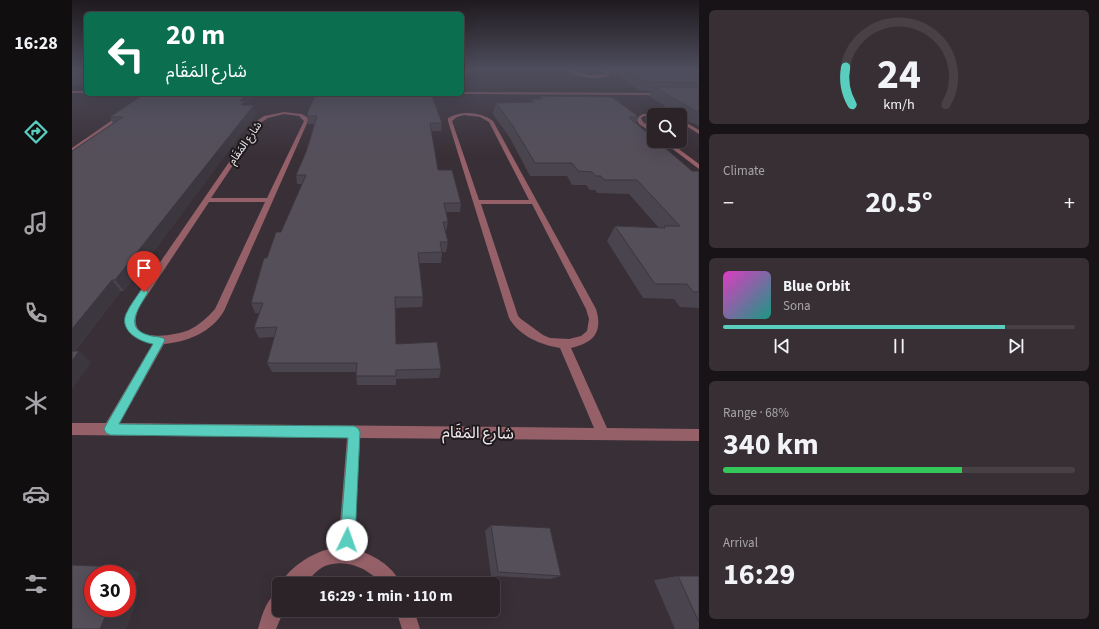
<!DOCTYPE html>
<meta charset="utf-8">
<style>
:root{--surface:#2b2328;--page:#372f34;--text:#f1f3f6;--muted:#a6a4a8;--line:#474045;--accent:#5acebe}
body{margin:0;font-family:"Source Sans 3","Noto Sans Arabic",sans-serif;background:var(--page);color:var(--text);height:100vh;display:flex;flex-direction:column;font-size:15px;white-space:nowrap}
*{box-sizing:border-box;margin:0}
p{font-size:13px;color:var(--muted)}
.icon{flex:none;width:22px;height:22px;fill:none;stroke:currentColor;stroke-width:2;stroke-linecap:round;stroke-linejoin:round}
.map{position:relative;flex:1;overflow:hidden}
.panel{display:flex;flex-direction:column;gap:10px;padding:10px;background:#181316;width:400px}
.panel>*{flex:none}
.hud{position:absolute;left:12px;top:12px;width:380px;height:84px;border-radius:6px;box-shadow:0 4px 16px #0002,0 0 0 1px var(--line);background:#0b6e4f;color:#fff;overflow:hidden}
.buttons{position:absolute;left:575px;top:108px;display:grid;gap:8px}
.buttons a{display:grid;place-items:center;width:40px;height:40px;border-radius:6px;background:var(--surface);box-shadow:0 4px 16px #0002,0 0 0 1px var(--line);font-size:20px}
.speed{position:absolute;left:12px;top:565px;display:flex;gap:8px;font-size:20px;font-weight:700;text-align:center}
.speed>*{display:grid;place-content:center;width:52px;height:52px;border-radius:50%;background:var(--surface);box-shadow:0 4px 16px #0002,0 0 0 1px var(--line);line-height:1}
.speed .limit{border:6px solid #d22;background:#fff;color:#111}
.pin{position:absolute;display:grid;place-items:center;width:34px;height:34px;color:#fff;margin:-41px -17px;border-radius:50% 50% 50% 0;rotate:-45deg;box-shadow:0 0 4px #0007}
.pin .icon{rotate:45deg}
.me{position:absolute;width:44px;margin:-22px;rotate:3deg;stroke-linejoin:round;filter:drop-shadow(0 0 3px #0008)}
.turn{display:flex;align-items:center;gap:14px;height:84px;padding:0 16px;font-size:18px}
.turn .icon{width:52px;height:52px;stroke-width:2.5}
.turn b{display:block;font-size:28px;line-height:34px}
.big{font-size:30px;font-weight:700;line-height:1.1}
.panel .card{flex:1;display:flex;flex-direction:column;justify-content:center;gap:6px;min-width:0;padding:0 14px;border-radius:6px;background:var(--page)}
.panel .dial{align-items:center;gap:0}
.dial svg{height:104px;overflow:visible;fill:none;stroke:var(--line);stroke-width:7;stroke-linecap:round;text-anchor:middle}
.dial text{fill:var(--text);stroke:none}
.song{display:flex;align-items:center;gap:12px}
.cover{width:48px;height:48px;border-radius:6px;background:linear-gradient(135deg,hsl(310 70% 55%),hsl(170 70% 35%))}
.played{height:4px;border-radius:2px;background:linear-gradient(90deg,var(--accent) 80%,var(--line) 80%)}
.keys{display:flex;justify-content:space-around;direction:ltr}
.heat{display:flex;justify-content:space-between;align-items:center;font-size:22px;direction:ltr}
.charge{height:6px;border-radius:3px;background:linear-gradient(90deg,#34c759 68%,var(--line) 0)}
.trip{position:absolute;left:200px;top:577px;width:228px;height:40px;border-radius:6px;background:var(--surface);box-shadow:0 4px 16px #0002,0 0 0 1px var(--line);font-weight:700;line-height:40px;text-align:center}
main{display:flex;flex:1;min-height:0}
.menu{display:flex;flex-direction:column;width:72px;justify-content:space-around;align-items:center;background:#110e10;color:var(--muted)}
.menu .icon{width:28px;height:28px}
.menu .selected{color:var(--accent)}
.menu b{font-size:18px;color:var(--text)}
.map>svg:first-child{display:block}
.lines{fill:none;stroke-linecap:round;stroke-linejoin:round}
.minor{fill:#956068;fill-rule:evenodd}
.wall{fill:#49444d}
.shaded-wall{fill:#3c373f}
.building{fill:#554f5a;stroke:#3c373f}
.route{fill:#5acebe;stroke:#3a867c}
.labels{text-anchor:middle;dominant-baseline:central;stroke-width:4;stroke-linejoin:round;paint-order:stroke}
.far-street-label{font-size:11px;fill:#f2ecf0;stroke:#1d191c}
.near-street-label{font-size:16px;fill:#f2ecf0;stroke:#1d191c}
</style>
<main>
<nav class="menu">
<b>16:28</b>
<svg class="icon selected" aria-label="directions" viewBox="0 0 24 24"><path d="M12 3l9 9-9 9-9-9zM9 14v-3h6M13 9l2 2-2 2"/></svg>
<svg class="icon" aria-label="music" viewBox="0 0 24 24"><path d="M9 18V5l10-2v13"/><circle cx="6" cy="18" r="3"/><circle cx="16" cy="16" r="3"/></svg>
<svg class="icon" aria-label="phone" viewBox="0 0 24 24"><path d="M5 4h4l2 5-3 2q2 4 5 5l2-3 5 2v4C11 20 4 13 5 4z"/></svg>
<svg class="icon" aria-label="climate" viewBox="0 0 24 24"><path d="M12 3v18M4 7l16 10M4 17L20 7"/></svg>
<svg class="icon" aria-label="car" viewBox="0 0 24 24"><path d="M5 17H2v-5l4-1 3-4h7l3 4 3 1v5h-3M9 17h6M6 11h13"/><circle cx="7" cy="17" r="2"/><circle cx="17" cy="17" r="2"/></svg>
<svg class="icon" aria-label="filters" viewBox="0 0 24 24"><path d="M4 7h16M4 17h16"/><circle cx="9" cy="7" r="2"/><circle cx="15" cy="17" r="2"/></svg>
</nav>
<div class="map">
<svg width="627" height="629" viewBox="0 0 627 629">
<rect width="100%" height="100%" fill="#392f36"/>
<g class="lines">
<g class="minor">
<polygon points="392,69 396,69 397,72 390,76 390,73 393,72"/>
<path d="M495,69H500L516,75L534,74L529,69H533L537,72L538,75C525,81 506,78 495,69Z"/>
<rect x="0" y="91" width="14" height="2"/>
<polygon points="390,92 591,93 593,94 591,95 390,94"/>
<path d="M212,112L230,114L236,118V121L152,311C140,332 115,342 92,344L48,423L522,428L488,348C469,345 447,336 437,318L376,121V118C390,110 409,112 421,121L524,309C531,332 522,343 499,348L535,428L627,429V441L288,438L282,549C302,555 320,565 329,584H310C296,568 274,558 253,566C244,570 239,579 231,583C226,586 215,584 209,584C217,566 247,548 266,548L275,438L0,435V423H34L81,343C56,339 47,326 60,303L186,120L192,116ZM212,114L227,116L232,121L195,198H139L190,122L196,118ZM392,115L408,117L417,122L457,200H407L380,121L385,117ZM137,202H193L143,309C135,318 127,325 117,330C105,335 71,341 65,327C62,320 65,312 68,306ZM409,204H460L514,309L517,319L515,331L509,336L497,339L478,338L471,335L449,319L446,316Z"/>
<polygon points="49,114 53,115 0,153 0,148"/>
<polygon points="571,114 587,114 589,115 572,116 569,118 571,122 582,130 582,134 567,124 564,118"/>
<polygon points="608,119 627,130 627,134 608,122"/>
<polygon points="590,141 596,141 627,164 627,169"/>
<path d="M207,592V610H212L204,629H186C190,616 194,598 207,592Z"/>
<polygon points="324,610 342,610 348,629 330,629"/>
</g>
</g>
<g class="wall">
<rect x="0" y="69" width="14" height="16"/>
<polygon points="535,69 627,69 627,126 621,123 619,123 608,116 608,115 607,115 577,96 580,91 569,91"/>
<polygon points="357,96 370,123 369,131 359,131 366,170 389,203 388,212 374,212 376,222 374,232 376,242 374,252 370,252 369,263 347,263 351,297 350,307 323,308 324,344 369,369 367,378 324,379 324,385 285,385 284,372 200,372 195,363 203,337 187,338 182,328 187,313 183,313 179,303 195,258 209,232 230,184 225,184 224,175 234,152 243,124 236,124 235,116"/>
<polygon points="468,96 567,117 564,123 620,171 627,171 627,308 608,307 602,299 571,298 535,241 543,226 587,228 557,194 525,193 523,190 518,190 514,185 500,185 495,176 458,176 438,138 421,114 424,103 459,102 460,99 467,99"/>
<polygon points="175,105 182,105 184,113 158,149 52,291 49,291 3,351 19,362 0,389 0,151 41,123 38,117"/>
<polygon points="419,525 489,576 478,579 419,576 413,531"/>
<polygon points="606,576 627,576 627,629 603,629 582,580"/>
</g>
<g class="shaded-wall">
<polygon points="174,94 184,94 174,105 172,113 168,101"/>
<polygon points="182,105 184,113 158,149 52,291 43,280"/>
<polygon points="40,280 49,291 0,354 0,329"/>
<polygon points="7,351 19,362 0,389 0,361"/>
<polygon points="45,567 68,572 56,603 64,604 54,629 28,629 37,608 55,608 55,574 42,574"/>
</g>
<g class="building">
<rect x="0" y="69" width="14" height="8"/>
<polygon points="552,69 627,69 627,83 574,82"/>
<polygon points="582,87 627,87 627,112 625,112"/>
<polygon points="72,94 174,94 168,101 173,101 169,105 182,105 155,139 43,280 40,280 0,329 0,151 51,117 38,117"/>
<polygon points="244,94 356,94 357,96 360,96 370,123 358,123 366,170 380,170 389,203 372,203 376,222 371,222 376,242 368,242 370,252 346,253 351,297 323,297 324,344 365,342 369,369 324,370 324,376 284,376 285,363 195,363 205,327 182,328 191,303 179,303 192,258 195,258 204,232 209,232 234,175 224,175 234,152 245,116 235,116 236,111"/>
<polygon points="468,96 540,97 567,117 557,117 582,139 582,141 585,141 620,171 627,171 627,292 621,292 615,284 583,284 543,226 593,228 592,226 608,226 565,180 532,180 529,176 524,176 520,172 506,171 500,163 463,163 441,126 424,103 462,102 460,99 471,99"/>
<polygon points="0,351 7,351 0,361"/>
<polygon points="419,525 478,528 489,576 426,572"/>
<polygon points="0,565 45,567 42,574 21,574 21,608 37,608 28,629 0,629"/>
<polygon points="606,576 627,576 627,622"/>
</g>
<linearGradient id="sky" x2="0" y2="1"><stop stop-color="#1f1a1e"/><stop offset="0.44" stop-color="#4e4d5d"/><stop offset="1" stop-color="#4e4d5d" stop-opacity="0"/></linearGradient>
<rect width="627" height="157" fill="url(#sky)"/>
<path class="route" d="M72,289L76,292C69,305 50,328 76,335C81,337 86,336 91,338L93,340L47,424L282,426L286,428L288,432L283,540L281,545L275,547L270,545L268,540L276,438L38,435L34,433L32,429L34,425L81,344C68,342 47,331 54,314C58,305 64,298 69,290Z"/>
<g class="labels">
<g class="far-street-label">
<text transform="translate(173 143) rotate(-55)">شارع المَقَام</text>
</g>
<g class="near-street-label">
<text transform="translate(406 433) rotate(1)">شارع المَقَام</text>
</g>
</g>
</svg>
<div class="buttons">
<a><svg class="icon" aria-label="search" viewBox="0 0 24 24"><circle cx="10" cy="10" r="6"/><path d="M15 15l6 6"/></svg></a>
</div>
<div class="speed"><div class="limit">30</div></div>
<div class="pin" style="left:72px;top:292px;background:#d93025"><svg class="icon" aria-label="arrive" viewBox="0 0 24 24"><path d="M6 21V4h12l-3 4 3 4H6"/></svg></div>
<svg class="me" style="left:275px;top:540px" viewBox="-20 -20 40 40"><circle r="19" fill="#fff"/><path d="M0-13L10 11 0 6-10 11z" fill="#5acebe"/></svg>
<div class="trip">16:29 · 1 min · 110 m</div>
<div class="hud">
<div class="turn"><svg class="icon" aria-label="left" viewBox="0 0 24 24"><path d="M17 20v-9H6M10 6l-5 5 5 5"/></svg><div><b>20 m</b>شارع المَقَام</div></div>
</div>
</div>
<section class="panel">
<div class="card dial"><svg viewBox="0 0 100 80">
<path d="M14 69A42 42 0 1 1 86 69"/>
<path d="M14 69A42 42 0 0 1 9 40" stroke="#5acebe"/>
<text x="50" y="56" font-size="32" font-weight="700">24</text>
<text x="50" y="72" font-size="11">km/h</text>
</svg></div>
<div class="card"><p>Climate</p>
<div class="heat"><a>−</a><b class="big">20.5°</b><a>+</a></div>
</div>
<div class="card">
<div class="song"><i class="cover"></i><div><b>Blue Orbit</b><p>Sona</p></div></div>
<div class="played"></div>
<div class="keys"><svg class="icon" aria-label="previous" viewBox="0 0 24 24"><path d="M18 5L8 12l10 7zM5 5v14"/></svg><svg class="icon" aria-label="pause" viewBox="0 0 24 24"><path d="M8 5v14M16 5v14"/></svg><svg class="icon" aria-label="next" viewBox="0 0 24 24"><path d="M6 5l10 7-10 7zM19 5v14"/></svg></div>
</div>
<div class="card"><p>Range · 68%</p><b class="big">340 km</b><div class="charge"></div></div>
<div class="card"><p>Arrival</p><b class="big">16:29</b></div>
</section>
</main>
